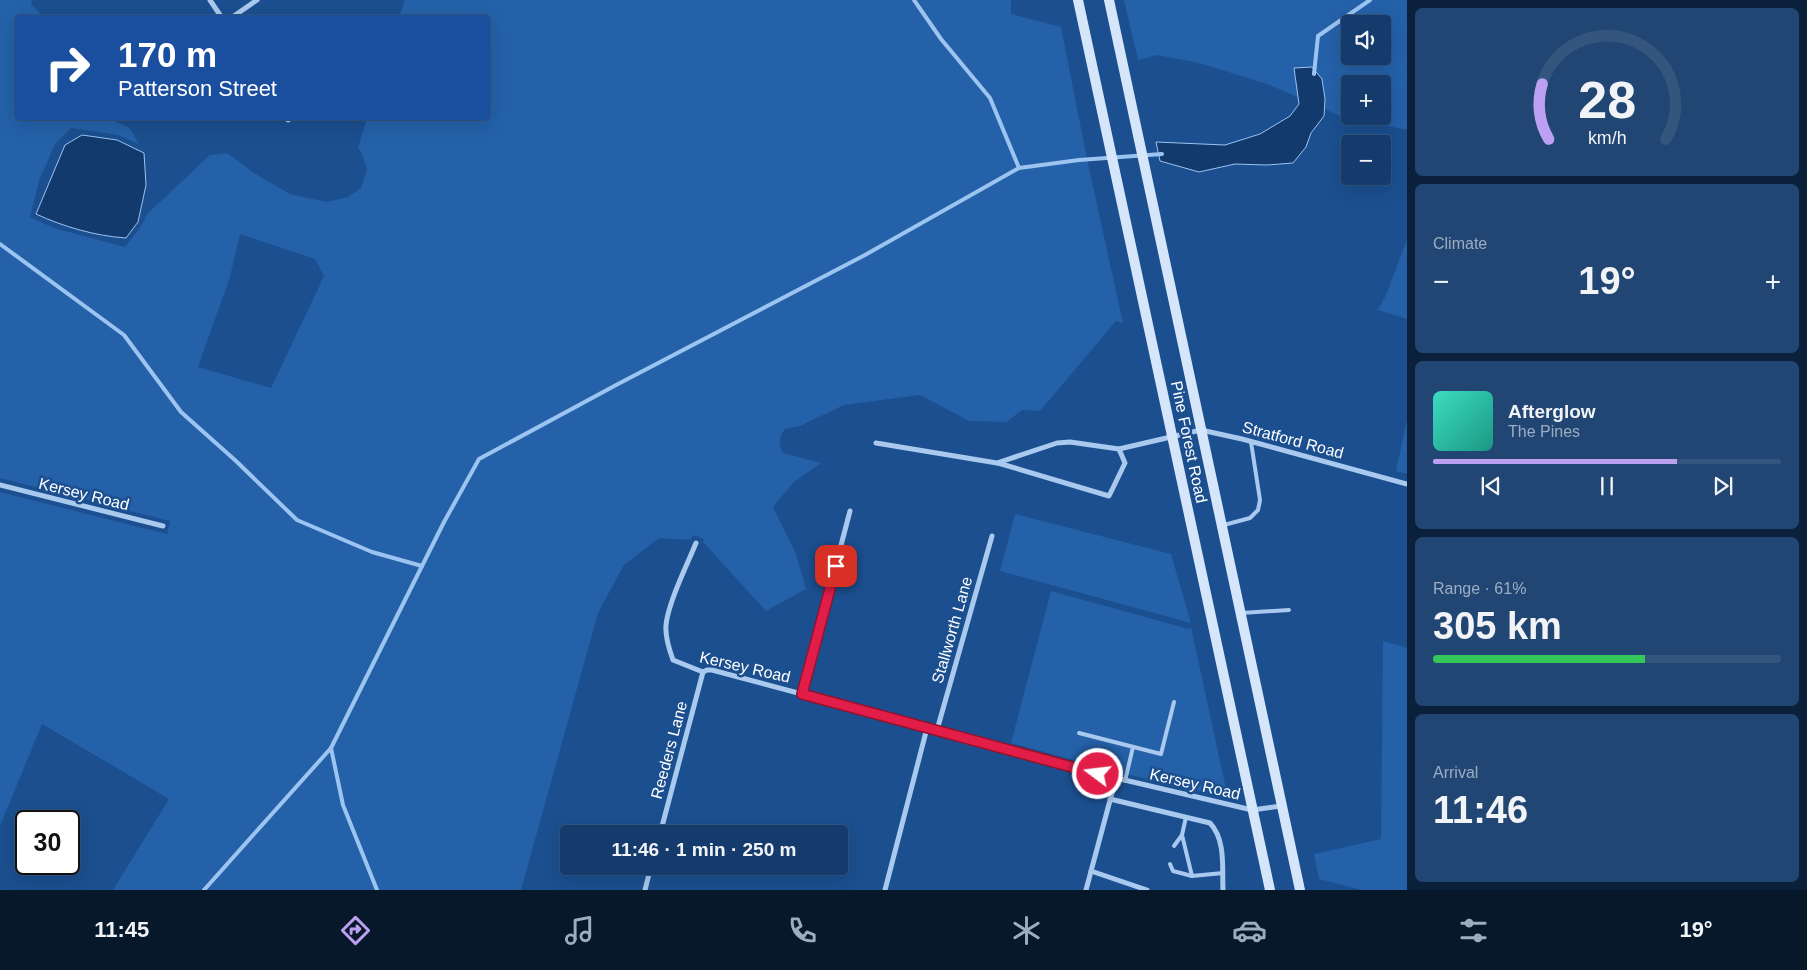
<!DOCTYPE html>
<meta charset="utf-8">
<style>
:root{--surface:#143b6b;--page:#214673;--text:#f1f3f6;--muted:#9dadc1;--line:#33557e;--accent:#bca0f2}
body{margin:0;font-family:Arial,sans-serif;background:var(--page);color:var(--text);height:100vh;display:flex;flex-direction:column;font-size:19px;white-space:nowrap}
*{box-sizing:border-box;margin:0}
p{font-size:16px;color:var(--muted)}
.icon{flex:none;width:28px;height:28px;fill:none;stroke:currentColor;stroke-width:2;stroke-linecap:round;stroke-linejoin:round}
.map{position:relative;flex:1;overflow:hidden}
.sheet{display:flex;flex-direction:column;gap:8px;padding:8px;background:#0b203b;width:400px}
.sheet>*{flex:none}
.hud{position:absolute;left:15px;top:15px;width:475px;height:105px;border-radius:5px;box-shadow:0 5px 20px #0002,0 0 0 1px var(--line);background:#1a4fa0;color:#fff;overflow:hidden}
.controls{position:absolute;left:1341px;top:15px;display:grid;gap:10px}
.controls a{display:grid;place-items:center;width:50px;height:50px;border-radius:5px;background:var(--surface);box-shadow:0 5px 20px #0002,0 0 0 1px var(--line);font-size:25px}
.speed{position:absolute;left:15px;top:810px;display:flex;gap:10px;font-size:25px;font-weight:700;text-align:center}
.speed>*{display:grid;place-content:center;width:65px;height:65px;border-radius:50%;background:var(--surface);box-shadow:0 5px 20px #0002,0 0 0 1px var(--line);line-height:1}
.speed .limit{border:2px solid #111;border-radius:8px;background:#fff;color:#111}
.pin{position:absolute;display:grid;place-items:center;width:42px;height:42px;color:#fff;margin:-21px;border-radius:10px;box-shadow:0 2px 8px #0006}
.me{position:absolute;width:55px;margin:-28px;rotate:285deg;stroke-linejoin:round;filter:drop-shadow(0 0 4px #0008)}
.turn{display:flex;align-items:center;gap:18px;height:105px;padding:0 20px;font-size:22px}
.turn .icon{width:65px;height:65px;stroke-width:2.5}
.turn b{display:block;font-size:35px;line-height:42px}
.big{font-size:38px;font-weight:800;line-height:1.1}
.sheet .card{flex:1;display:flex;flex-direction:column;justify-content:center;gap:8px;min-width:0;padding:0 18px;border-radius:8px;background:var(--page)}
.sheet .dial{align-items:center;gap:0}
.dial svg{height:130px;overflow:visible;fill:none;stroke:var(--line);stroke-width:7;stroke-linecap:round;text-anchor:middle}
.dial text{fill:var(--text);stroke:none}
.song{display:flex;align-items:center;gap:15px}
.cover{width:60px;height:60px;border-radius:8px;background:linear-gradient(135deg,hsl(170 70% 55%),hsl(170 70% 35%))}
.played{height:5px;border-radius:2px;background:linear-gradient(90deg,var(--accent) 70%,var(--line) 70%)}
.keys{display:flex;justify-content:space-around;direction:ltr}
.heat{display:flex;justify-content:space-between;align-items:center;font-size:28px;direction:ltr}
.charge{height:8px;border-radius:4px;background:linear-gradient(90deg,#34c759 61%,var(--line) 0)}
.trip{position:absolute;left:560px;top:825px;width:288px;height:50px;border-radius:5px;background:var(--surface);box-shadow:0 5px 20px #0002,0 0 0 1px var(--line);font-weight:800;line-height:50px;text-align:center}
.dock{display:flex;height:80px;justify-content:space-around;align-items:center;background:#08182b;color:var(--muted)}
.dock .icon{width:35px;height:35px}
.dock .active{color:var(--accent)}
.dock b{font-size:22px;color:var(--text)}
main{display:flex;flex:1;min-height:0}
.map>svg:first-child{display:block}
.green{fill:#2461a8;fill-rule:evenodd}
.water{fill:#123a6d;stroke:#9cc4f0}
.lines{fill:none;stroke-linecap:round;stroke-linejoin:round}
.stream{stroke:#9cc4f0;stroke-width:4}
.service{stroke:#a9c9ee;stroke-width:4}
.minor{stroke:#a9c9ee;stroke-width:5}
.secondary{stroke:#d6e6fa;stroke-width:10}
.route-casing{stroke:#92132f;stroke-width:12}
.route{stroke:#e11d48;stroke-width:9}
.labels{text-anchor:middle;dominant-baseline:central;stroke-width:5;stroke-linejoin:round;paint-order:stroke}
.street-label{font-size:16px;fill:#fff;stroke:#1b4f8f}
</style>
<main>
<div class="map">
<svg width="1407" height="890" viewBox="0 0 1407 890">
<rect width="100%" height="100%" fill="#1b4f8f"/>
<g class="green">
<path d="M0,0H32L31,4L44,17L18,18V118H107L130,128L139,144L118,135L71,128L55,144L39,181L30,217L54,228L125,247L142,225L147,214L210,155L227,153L254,173L290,194L326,202L348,197L361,188L367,170L362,154L358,148L367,118H488V18L399,17L405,0H1011V14L1061,27L1087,159L1123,323L1116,321L1040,411L1022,410L1006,422L969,421L920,395L844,405L800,426L785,429C779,436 778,445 783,453L821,463L794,482L773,507L796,554L806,589L766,611L703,542L704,539L693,535L691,540L659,538L624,565L598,613L521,890H113L169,799L42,724L0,826V492L167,534L170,521L0,478ZM240,234L315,259L324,276L271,388L198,367L230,277Z"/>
<path d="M1124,0H1407V130L1337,115L1325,109V99L1297,88L1298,97L1267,84L1199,63L1157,55L1138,60ZM1350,24H1382V56H1350ZM1350,84H1382V116H1350Z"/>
<polygon points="1407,239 1407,319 1378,310 1387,293"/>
<polygon points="1407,419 1407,474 1396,471"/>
<polygon points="1015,514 1171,554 1191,623 1000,571"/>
<polygon points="1051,591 1189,629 1191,627 1228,798 1118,772 1011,743"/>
<polygon points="1383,641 1407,648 1407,890 1362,890 1319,879 1314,854 1381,839"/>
</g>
<g class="water">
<polygon points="1312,67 1322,79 1325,99 1324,116 1311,133 1306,147 1293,163 1267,165 1235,164 1199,172 1160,161 1156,142 1225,145 1260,134 1290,116 1299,104 1294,68"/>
<path d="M82,135L117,140L144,153L146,185L138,222L126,238C96,236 64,227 36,214L65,145Z"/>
</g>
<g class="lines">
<g class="stream">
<polyline points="914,0 941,39 990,98 1019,168"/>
<polyline points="1314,74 1318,36 1370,0"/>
<polyline points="0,244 124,335 181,412 236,461 297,520 372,552 422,566"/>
<polyline points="331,748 343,805 377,890"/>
<polyline points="204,890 331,748 444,522 479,459 618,384 865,255 1019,168 1079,160 1162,154"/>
</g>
<g class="service">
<polyline points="1224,525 1250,518 1258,510 1260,500 1251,442"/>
<polyline points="1241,613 1289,610"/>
<polyline points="1079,733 1161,754 1174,702"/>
<polyline points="1125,781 1133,747"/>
<polyline points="1186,817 1182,835 1192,876 1223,873"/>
<polyline points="1174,846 1182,835"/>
<polyline points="1170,864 1173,871 1192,876"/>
</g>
<g class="minor">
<polyline points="210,0 222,18"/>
<polyline points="231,18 257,0"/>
<polyline points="287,118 288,120"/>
<polyline points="876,443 997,463 1057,443 1070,442 1119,449 1201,430 1242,439 1407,484"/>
<polyline points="998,463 1109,496 1125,463 1119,449"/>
<polyline points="0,485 163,526"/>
<path d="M696,543C687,565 668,603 666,625C665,636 669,649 673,660L703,672L707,670H712L1116,778L1252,810L1281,806"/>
<polyline points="802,694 850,511"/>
<polyline points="937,730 992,536"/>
<path d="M1110,799L1210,823C1226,840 1222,868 1223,890"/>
<polyline points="660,834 703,672"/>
<polyline points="1091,871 1147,890"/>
<polyline points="645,890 651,866"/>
<polyline points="885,890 927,728"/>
<polyline points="1086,890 1116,778"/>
</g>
<g class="secondary">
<polyline points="1078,0 1270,890"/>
<polyline points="1109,0 1300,890"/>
</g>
</g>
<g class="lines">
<defs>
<polyline id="route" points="836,566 802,694 1098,774"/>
</defs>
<use href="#route" class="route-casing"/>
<use href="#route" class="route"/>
</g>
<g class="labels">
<g class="street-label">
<text transform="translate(1293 440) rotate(15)">Stratford Road</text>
<text transform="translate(1189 442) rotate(78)">Pine Forest Road</text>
<text transform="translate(84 494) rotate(14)">Kersey Road</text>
<text transform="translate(952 630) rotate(-74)">Stallworth Lane</text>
<text transform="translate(745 667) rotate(13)">Kersey Road</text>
<text transform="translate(669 750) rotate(-75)">Reeders Lane</text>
<text transform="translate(1195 784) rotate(13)">Kersey Road</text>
</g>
</g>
</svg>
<div class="controls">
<a><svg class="icon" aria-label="sound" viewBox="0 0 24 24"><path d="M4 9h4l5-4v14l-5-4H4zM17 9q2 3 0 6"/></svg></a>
<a>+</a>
<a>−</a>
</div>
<div class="speed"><div class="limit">30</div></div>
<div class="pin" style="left:836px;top:566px;background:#d93025"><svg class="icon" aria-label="arrive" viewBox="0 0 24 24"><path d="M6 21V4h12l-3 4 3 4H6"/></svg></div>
<svg class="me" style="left:1098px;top:774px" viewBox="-20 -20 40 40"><circle r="17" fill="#e11d48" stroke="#fff" stroke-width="3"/><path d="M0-11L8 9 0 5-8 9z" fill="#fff"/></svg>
<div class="trip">11:46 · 1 min · 250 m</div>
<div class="hud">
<div class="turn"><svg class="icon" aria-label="right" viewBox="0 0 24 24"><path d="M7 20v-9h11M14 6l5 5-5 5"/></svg><div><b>170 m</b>Patterson Street</div></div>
</div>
</div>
<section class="sheet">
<div class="card dial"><svg viewBox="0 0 100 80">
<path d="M14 69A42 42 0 1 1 86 69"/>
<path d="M14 69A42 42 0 0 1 10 35" stroke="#bca0f2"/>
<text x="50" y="56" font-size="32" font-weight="700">28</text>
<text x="50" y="72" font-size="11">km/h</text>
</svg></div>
<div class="card"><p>Climate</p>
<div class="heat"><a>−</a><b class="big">19°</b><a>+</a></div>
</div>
<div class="card">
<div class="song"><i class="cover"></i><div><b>Afterglow</b><p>The Pines</p></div></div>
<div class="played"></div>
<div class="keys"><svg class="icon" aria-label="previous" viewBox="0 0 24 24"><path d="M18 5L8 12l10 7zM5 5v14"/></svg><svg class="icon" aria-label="pause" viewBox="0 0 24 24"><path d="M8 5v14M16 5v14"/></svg><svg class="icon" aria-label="next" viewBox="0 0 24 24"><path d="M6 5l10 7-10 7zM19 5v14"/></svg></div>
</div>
<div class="card"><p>Range · 61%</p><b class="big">305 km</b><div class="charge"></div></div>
<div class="card"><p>Arrival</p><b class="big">11:46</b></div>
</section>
</main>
<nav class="dock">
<b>11:45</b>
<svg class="icon active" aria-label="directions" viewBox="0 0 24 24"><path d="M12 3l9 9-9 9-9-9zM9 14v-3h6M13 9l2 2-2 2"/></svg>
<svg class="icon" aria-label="music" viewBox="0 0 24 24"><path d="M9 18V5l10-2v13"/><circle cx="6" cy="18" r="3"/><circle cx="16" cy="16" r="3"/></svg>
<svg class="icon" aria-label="phone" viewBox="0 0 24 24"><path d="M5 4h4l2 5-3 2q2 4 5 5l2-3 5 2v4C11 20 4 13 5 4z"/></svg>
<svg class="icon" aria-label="climate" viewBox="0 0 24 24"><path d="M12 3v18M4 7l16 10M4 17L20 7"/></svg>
<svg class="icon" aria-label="car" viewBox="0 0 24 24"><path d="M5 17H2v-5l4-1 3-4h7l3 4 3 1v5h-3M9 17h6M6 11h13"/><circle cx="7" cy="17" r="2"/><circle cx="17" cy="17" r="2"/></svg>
<svg class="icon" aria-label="filters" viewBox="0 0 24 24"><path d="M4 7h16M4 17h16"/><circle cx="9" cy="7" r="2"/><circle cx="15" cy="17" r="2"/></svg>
<b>19°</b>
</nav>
